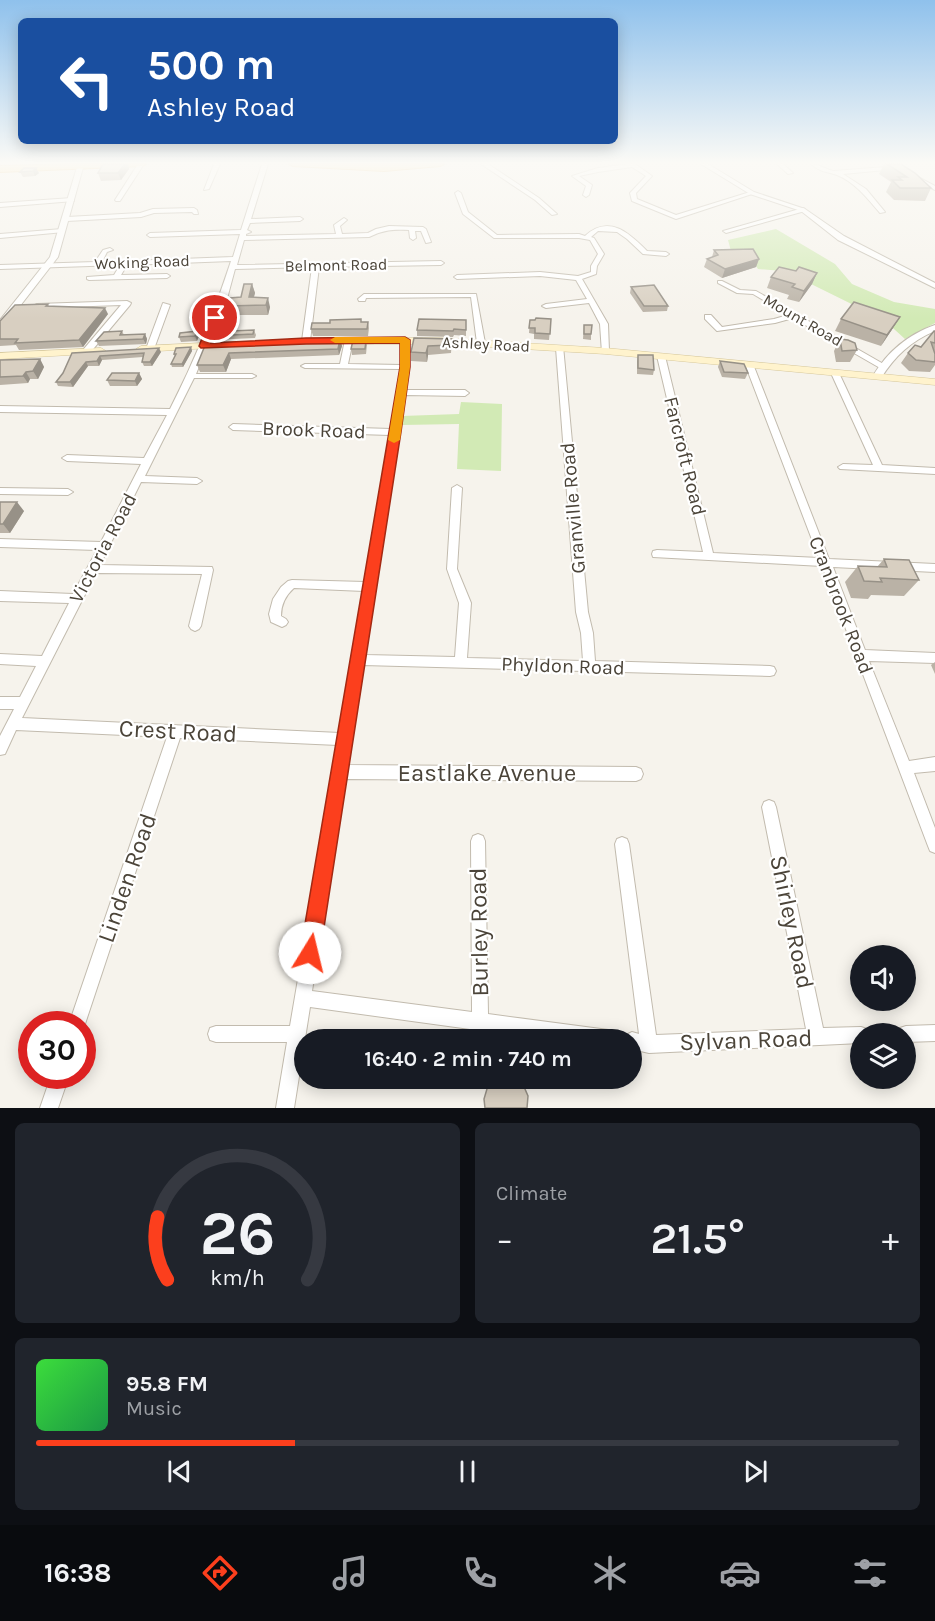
<!DOCTYPE html>
<meta charset="utf-8">
<style>
:root{--surface:#171b24;--page:#20242c;--text:#f1f3f6;--muted:#9ea1a6;--line:#363941;--accent:#fc3f1d}
body{margin:0;font-family:Karla,sans-serif;background:var(--page);color:var(--text);height:100vh;display:flex;flex-direction:column;font-size:22px;white-space:nowrap}
*{box-sizing:border-box;margin:0}
p{font-size:20px;color:var(--muted)}
.icon{flex:none;width:33px;height:33px;fill:none;stroke:currentColor;stroke-width:2;stroke-linecap:round;stroke-linejoin:round}
.map{position:relative;height:1108px;overflow:hidden}
.panel{display:flex;flex-direction:column;gap:15px;padding:15px;background:#0d0f14;flex:1}
.panel>*{flex:none}
.guide{position:absolute;left:18px;top:18px;width:600px;height:126px;border-radius:9px;box-shadow:0 3px 15px #0003;background:#1a4fa0;color:#fff;overflow:hidden}
.controls{position:absolute;left:850px;top:945px;display:grid;gap:12px}
.controls a{display:grid;place-items:center;width:66px;height:66px;border-radius:50%;background:var(--surface);box-shadow:0 3px 15px #0003;font-size:30px}
.speed{position:absolute;left:18px;top:1011px;display:flex;gap:12px;font-size:30px;font-weight:700;text-align:center}
.speed>*{display:grid;place-content:center;width:78px;height:78px;border-radius:50%;background:var(--surface);box-shadow:0 3px 15px #0003;line-height:1}
.speed .limit{border:9px solid #d22;background:#fff;color:#111}
.pin{position:absolute;display:grid;place-items:center;width:51px;height:51px;color:#fff;margin:-26px;border:3px solid #fff;border-radius:50%;box-shadow:0 2px 6px #0007}
.me{position:absolute;width:66px;margin:-33px;rotate:9deg;stroke-linejoin:round;filter:drop-shadow(0 0 4px #0008)}
.turn{display:flex;align-items:center;gap:21px;height:126px;padding:0 30px;font-size:27px}
.turn .icon{width:78px;height:78px;stroke-width:2.5}
.turn b{display:block;font-size:42px;line-height:51px}
.big{font-size:45px;font-weight:600;line-height:1.1}
.panel .card{flex:1;display:flex;flex-direction:column;justify-content:center;gap:9px;min-width:0;padding:0 21px;border-radius:9px;background:var(--page)}
.panel .dial{align-items:center;gap:0}
.dial svg{height:156px;overflow:visible;fill:none;stroke:var(--line);stroke-width:7;stroke-linecap:round;text-anchor:middle}
.dial text{fill:var(--text);stroke:none}
.song{display:flex;align-items:center;gap:18px}
.cover{width:72px;height:72px;border-radius:9px;background:linear-gradient(135deg,hsl(120 70% 55%),hsl(140 70% 35%))}
.played{height:6px;border-radius:3px;background:linear-gradient(90deg,var(--accent) 30%,var(--line) 30%)}
.keys{display:flex;justify-content:space-around;direction:ltr}
.heat{display:flex;justify-content:space-between;align-items:center;font-size:33px;direction:ltr}
.panel .tiles{flex:1;display:grid;gap:15px;grid-template-columns:1fr 1fr}
.card:last-child{grid-column:span 2}
.trip{position:absolute;left:294px;top:1029px;width:348px;height:60px;border-radius:30px;background:var(--surface);box-shadow:0 3px 15px #0003;font-weight:600;line-height:60px;text-align:center}
.tab-bar{display:flex;height:96px;justify-content:space-around;align-items:center;background:#090b0e;color:var(--muted)}
.tab-bar .icon{width:42px;height:42px}
.tab-bar .active{color:var(--accent)}
.tab-bar b{font-size:27px;color:var(--text)}
.map>svg:first-child{display:block}
.green{fill:#d2eab5}
.lines{fill:none;stroke-linecap:round;stroke-linejoin:round}
.minor-casing{stroke:#c2bbae;stroke-width:2}
.tertiary-casing{stroke:#c2bbae;stroke-width:2}
.secondary-casing{stroke:#d6c79b;stroke-width:1}
.trunk-casing{stroke:#e0a43c;stroke-width:2}
.minor{fill:#fff;fill-rule:evenodd}
.tertiary{fill:#fff;fill-rule:evenodd}
.secondary{fill:#fff3cd;fill-rule:evenodd}
.trunk{fill:#ffd985;fill-rule:evenodd}
.wall{fill:#bab2a6}
.shaded-wall{fill:#979187}
.building{fill:#d8cfc1;stroke:#979187;stroke-width:1.5}
.route{fill:#fc3f1d;stroke:#a42913;stroke-width:1.5}
.slow{fill:#f59e0b}
.labels{text-anchor:middle;dominant-baseline:central;stroke-width:4.5;stroke-linejoin:round;paint-order:stroke}
.far-street-label{font-size:16px;fill:#4b4439;stroke:#fff}
.street-label{font-size:20px;fill:#4b4439;stroke:#fff}
.near-street-label{font-size:24px;fill:#4b4439;stroke:#fff}
</style>
<div class="map">
<svg width="935" height="1108" viewBox="0 0 935 1108">
<rect width="100%" height="100%" fill="#f6f3ec"/>
<g class="green">
<polygon points="776,229 835,264 852,284 894,302 935,309 935,323 905,339 884,320 811,284 782,271 758,269 746,251 731,251 728,240"/>
<polygon points="461,402 502,404 501,471 457,469 459,424 402,425 402,416 459,414"/>
</g>
<g class="lines">
<defs>
<g id="minor">
<polygon points="138,164 144,164 120,201 116,201 115,200"/>
<polygon points="214,164 220,164 209,189 204,190"/>
<path d="M262,164H268L251,219L300,217L303,219L300,221L250,223L247,230L251,232L246,234V236L336,234L334,225L344,218L347,220L340,226L342,234L368,233L376,229L389,226L423,227L426,229L431,242L426,243L421,231H415L416,238L413,240L410,238L409,230C394,229 383,230 369,237L244,240L237,265L441,261L444,263L441,265L319,267L310,341L306,343L302,341L312,267L235,269L228,295L196,374H252L256,376L252,378H194L145,476L197,478L202,481L197,484L141,482L100,565L212,567L213,570L201,626L199,629L195,631L191,629L189,626L202,574L96,573L22,718L340,733L364,591L294,588C285,596 281,605 281,616L286,619L288,622L286,625L282,627L271,622L269,614L273,599L281,587L288,581L292,580L365,582L390,435L233,430L229,427L233,424L391,429L401,369L305,368L301,366L305,364H340L345,340L349,338L353,340L348,364L401,365V340L405,338L409,340V367L406,390H465L469,393L465,396L405,395L365,655L455,657L459,603L447,569L452,488L457,485L462,488L457,569L471,603L467,658L583,661L581,633L576,612L556,348L557,346H563L588,612L593,633L595,661L770,666L774,667L776,671L774,675L770,676L363,665L347,765L636,767L641,769L643,774L641,779L636,781L345,779L312,991L472,1012L471,841L473,836L478,834L483,836L485,841L488,1014L616,1031L622,1034L624,1039L626,1035L632,1032L639,1034L615,844L617,839L622,837L627,839L629,844L656,1035L806,1029L762,807L764,802L769,800L774,802L776,807L823,1028L861,1027L867,1029L869,1034H861V1043L649,1053L632,1049V1040H549L310,1007L294,1108H276L287,1042H216L210,1040L208,1034L210,1028L216,1026H290L338,745L180,738L85,1024L82,1030V1024H69L167,737L16,730L5,754L0,755V736L14,709H0V697H20L36,666L0,664V654L42,656L69,603L0,601V591L73,594L97,550L0,547V539L101,542L141,464L67,461L62,458L67,455L144,458L167,415L0,412V406L170,409C194,362 215,311 231,261L127,265L121,275L167,274L170,276L167,278L89,280L87,279V277L114,275L120,265L0,269V265L95,262L103,250L110,248L113,250L107,252L102,262L233,257L240,234L150,237L147,235L150,233L241,230Z"/>
<polygon points="481,164 488,164 539,198 557,214 552,215 535,200"/>
<polygon points="628,164 635,164 652,176 636,193 637,199 676,215 750,192 755,193 676,219 632,201 630,193 646,176 632,167 598,172 579,176 592,185 589,195 586,197 583,195 586,186 572,176 598,168"/>
<polygon points="777,164 783,164 793,173 788,174"/>
<path d="M811,164C820,164 826,170 834,171L898,166L896,169L843,174L866,189L885,212L880,213C868,199 855,182 837,175C826,171 822,173 811,164Z"/>
<polygon points="912,176 916,176 935,186 935,190 912,178"/>
<path d="M458,191L461,193L468,212L497,235L579,234L585,236C609,214 629,233 647,251L666,252L669,254L666,256L643,254L627,239L617,232L598,231L591,237L594,238L604,254L597,266L596,274L582,279L608,324L609,351L605,353H602L600,324L589,303L546,308L542,306L546,304L587,299L576,280L540,276L457,279L454,277L457,275L540,272L578,276L591,272V266L598,254L590,240L579,238H494L463,214L455,193Z"/>
<polygon points="72,198 74,199 74,201 0,207 0,203"/>
<polygon points="194,208 197,210 198,214 194,214 192,212 154,213 141,217 67,221 64,219 67,217 140,213 153,209"/>
<polygon points="803,208 805,209 805,211 726,233 723,231"/>
<polygon points="62,229 64,230 64,232 0,238 0,234"/>
<polygon points="718,281 722,281 740,290 756,291 887,366 883,368 880,368 793,318 775,323 717,331 705,319 705,315 711,315 722,327 774,319 788,315 753,294 737,293 718,283"/>
<polygon points="364,294 476,294 485,343 481,345 477,343 471,297 366,298 365,301 359,301 358,299"/>
<polygon points="127,301 131,303 130,305 89,354 83,354 83,350 121,305 37,308 33,306 37,304"/>
<polygon points="163,303 170,305 154,349 150,351 147,351 146,349"/>
<polygon points="658,354 661,354 665,356 713,553 819,558 745,364 749,362 753,364 829,559 935,564 935,572 833,567 865,650 935,653 935,663 869,661 909,761 935,757 935,771 914,773 935,828 935,853 930,851 928,846 822,566 653,557 652,554 653,551 657,550 703,552 657,356"/>
<polygon points="832,371 835,371 839,373 882,465 935,468 935,474 840,469 838,467 843,464 873,465 831,373"/>
<polygon points="0,488 68,489 73,492 68,495 0,494"/>
<polygon points="935,1025 935,1041 906,1042 906,1034 898,1034 900,1028 906,1026"/>
<polygon points="51,1076 69,1076 58,1108 40,1108"/>
</g>
<g id="tertiary">
<polygon points="78,164 84,164 58,257 3,328 0,329 0,320 50,257"/>
<polygon points="701,164 708,164 754,192 805,209 844,236 935,283 935,288 838,240 801,211 750,194"/>
<path d="M935,325V331C911,341 895,356 881,378H875L873,376C887,352 909,334 935,325Z"/>
</g>
<g id="secondary">
<polygon points="441,338 605,348 935,379 935,385 605,354 441,344 324,344 319,341 324,338"/>
<polygon points="224,342 227,343 227,347 141,352 136,349 141,346"/>
<polygon points="101,348 106,351 105,353 0,359 0,353"/>
</g>
<g id="trunk">
<polygon points="71,164 146,164 142,166 0,172 0,166"/>
<polygon points="289,164 444,164 440,166 384,171 293,166"/>
</g>
</defs>
<use href="#minor" class="minor-casing"/>
<use href="#tertiary" class="tertiary-casing"/>
<use href="#secondary" class="secondary-casing"/>
<use href="#trunk" class="trunk-casing"/>
<use href="#minor" class="minor"/>
<use href="#tertiary" class="tertiary"/>
<use href="#secondary" class="secondary"/>
<use href="#trunk" class="trunk"/>
</g>
<g class="wall">
<polygon points="103,164 128,164 129,169 121,180 101,181 98,173"/>
<polygon points="884,164 901,164 931,188 925,201 894,200 886,192 891,182 879,174"/>
<polygon points="24,168 39,173 35,176 23,177 20,172"/>
<polygon points="714,250 759,259 756,267 722,278 704,267 707,259 712,257"/>
<polygon points="796,271 817,273 812,284 799,302 787,299 789,295 767,288 771,277"/>
<polygon points="252,284 255,293 254,297 270,307 268,315 230,315 227,306 241,297"/>
<polygon points="631,287 668,306 667,311 643,312 630,293"/>
<polygon points="48,304 49,306 108,314 83,347 19,350 16,345 0,346 0,321"/>
<polygon points="900,317 881,346 835,331 841,319"/>
<polygon points="551,319 549,340 534,339 534,334 529,333 530,320"/>
<polygon points="466,320 466,336 454,335 453,337 417,336 417,330"/>
<polygon points="361,322 368,322 369,328 368,336 313,336 311,329"/>
<polygon points="584,325 591,334 591,340 583,339"/>
<polygon points="254,330 256,335 255,338 212,340 211,336 235,331"/>
<polygon points="122,331 124,335 145,334 147,339 146,344 99,346 96,341"/>
<polygon points="935,331 935,365 930,372 909,371 901,363 908,353 921,347"/>
<polygon points="199,336 197,341 181,342 179,337"/>
<polygon points="414,338 452,339 451,353 428,355 427,362 411,361 411,352"/>
<polygon points="340,339 342,346 339,355 231,359 226,372 200,372 197,365 206,343"/>
<polygon points="840,339 857,350 850,362 836,362 834,351"/>
<polygon points="366,340 367,345 366,354 352,355 351,349"/>
<polygon points="191,347 192,351 183,367 172,367 171,364 175,357 174,354"/>
<polygon points="161,352 152,366 144,366 142,362 143,357 102,360 99,366 88,366 73,387 58,386 56,382 63,373 72,353"/>
<polygon points="638,355 654,370 653,375 637,374 637,361"/>
<polygon points="40,359 44,367 38,379 30,379 28,383 0,385 0,360"/>
<polygon points="720,361 748,373 745,379 722,377 718,367"/>
<polygon points="139,373 142,379 137,386 110,386 107,380"/>
<polygon points="0,502 24,511 10,533 0,533"/>
<polygon points="884,559 919,580 904,596 871,595 868,599 851,598 845,582 858,566 877,567"/>
<polygon points="935,662 935,674 931,665"/>
</g>
<g class="shaded-wall">
<polygon points="125,164 128,164 129,169 121,180 118,173"/>
<polygon points="36,168 39,173 35,176 33,171"/>
<polygon points="759,259 756,267 722,278 725,269"/>
<polygon points="817,273 812,284 799,302 804,291"/>
<polygon points="252,284 255,293 251,306 249,297"/>
<polygon points="268,298 270,307 268,315 266,305"/>
<polygon points="105,308 108,314 83,347 79,340"/>
<polygon points="900,317 893,328 881,346 887,335"/>
<polygon points="198,331 199,336 197,341 195,336"/>
<polygon points="145,334 147,339 146,344 143,339"/>
<polygon points="340,339 342,346 339,355 338,349"/>
<polygon points="428,346 428,355 427,362 426,353"/>
<polygon points="191,347 192,351 183,367 182,364"/>
<polygon points="159,348 161,352 152,366 150,362"/>
<polygon points="229,353 231,359 226,372 223,365"/>
<polygon points="100,356 102,360 99,366 97,361"/>
<polygon points="40,359 44,367 38,379 33,371"/>
<polygon points="86,362 88,366 73,387 70,382"/>
<polygon points="26,372 30,379 28,383 23,376"/>
<polygon points="139,373 142,379 137,386 135,381"/>
<polygon points="17,502 24,511 10,533 3,524"/>
</g>
<g class="building">
<polygon points="103,164 125,164 118,173 98,173"/>
<polygon points="887,164 901,164 915,173 931,188 900,188 892,180 902,180 898,177 907,177"/>
<polygon points="24,168 36,168 33,171 20,172"/>
<polygon points="753,249 759,259 725,269 707,259 718,255 714,250"/>
<polygon points="779,267 796,271 799,267 817,273 804,291 792,287 795,284 771,277"/>
<polygon points="244,284 252,284 249,297 268,298 266,305 227,306 230,298 241,297"/>
<polygon points="654,285 668,306 644,306 631,287"/>
<polygon points="854,302 900,317 887,335 841,319"/>
<polygon points="48,304 46,306 105,308 79,340 15,343 18,339 0,339 0,321 15,305"/>
<polygon points="536,318 551,319 550,334 535,333 535,328 529,328 530,320 535,320"/>
<polygon points="361,319 361,322 368,322 367,329 311,329 312,323 330,323 330,320"/>
<polygon points="419,319 466,320 466,330 454,329 453,331 417,330"/>
<polygon points="584,325 592,325 591,334 584,334"/>
<polygon points="233,326 231,331 254,330 253,334 211,336 214,327"/>
<polygon points="122,331 120,335 145,334 143,339 96,341 104,332"/>
<polygon points="198,331 195,336 179,337 180,333"/>
<polygon points="934,331 935,331 935,343 931,342 935,354 935,362 916,360 908,353 915,345 921,347"/>
<polygon points="414,338 452,339 451,345 428,346 426,353 411,352"/>
<polygon points="340,339 338,349 229,353 223,365 197,365 206,343"/>
<polygon points="840,339 848,340 855,343 857,350 842,351"/>
<polygon points="353,340 366,340 365,349 351,349"/>
<polygon points="191,347 182,364 171,364 176,354 174,354 176,348"/>
<polygon points="159,348 150,362 142,362 144,353 100,356 97,361 86,362 70,382 56,382 63,373 72,353"/>
<polygon points="638,355 653,355 654,370 638,368"/>
<polygon points="40,359 33,371 26,372 23,376 0,377 0,360"/>
<polygon points="720,361 744,364 748,373 724,372"/>
<polygon points="112,373 139,373 135,381 107,380"/>
<polygon points="0,502 17,502 3,524 0,524"/>
<polygon points="884,559 909,560 919,580 880,578 882,582 864,581 858,566 887,567"/>
<polygon points="492,1078 519,1078 521,1080 528,1096 527,1108 485,1108 484,1099 489,1082"/>
</g>
<linearGradient id="sky" x2="0" y2="1"><stop stop-color="#8fc1ec"/><stop offset="0.51" stop-color="#fbfaf6"/><stop offset="1" stop-color="#fbfaf6" stop-opacity="0"/></linearGradient>
<rect width="935" height="319" fill="url(#sky)"/>
<polygon class="route" points="215,315 220,318 211,343 306,338 405,337 410,340 410,367 401,432 320,953 317,960 310,963 303,960 300,953 389,432 400,367 400,343 306,344 201,348 199,346 210,318"/>
<polygon class="slow" points="405,337 410,340 410,367 400,440 394,443 388,440 400,367 400,343 335,343 330,340 335,337"/>
<g class="labels">
<g class="far-street-label">
<text transform="translate(142 262) rotate(-2)">Woking Road</text>
<text transform="translate(336 265) rotate(-1)">Belmont Road</text>
<text transform="translate(803 320) rotate(30)">Mount Road</text>
<text transform="translate(486 344) rotate(3)">Ashley Road</text>
</g>
<g class="street-label">
<text transform="translate(314 430) rotate(2)">Brook Road</text>
<text transform="translate(685 456) rotate(76)">Farcroft Road</text>
<text transform="translate(573 508) rotate(-95)">Granville Road</text>
<text transform="translate(103 548) rotate(-62)">Victoria Road</text>
<text transform="translate(841 605) rotate(69)">Cranbrook Road</text>
<text transform="translate(563 666) rotate(2)">Phyldon Road</text>
</g>
<g class="near-street-label">
<text transform="translate(178 731) rotate(3)">Crest Road</text>
<text x="487" y="773">Eastlake Avenue</text>
<text transform="translate(127 878) rotate(-71)">Linden Road</text>
<text transform="translate(792 922) rotate(78)">Shirley Road</text>
<text transform="translate(479 932) rotate(-91)">Burley Road</text>
<text transform="translate(746 1040) rotate(-2)">Sylvan Road</text>
</g>
</g>
</svg>
<div class="controls">
<a><svg class="icon" aria-label="sound" viewBox="0 0 24 24"><path d="M4 9h4l5-4v14l-5-4H4zM17 9q2 3 0 6"/></svg></a>
<a><svg class="icon" aria-label="layers" viewBox="0 0 24 24"><path d="M12 4l9 5-9 5-9-5zM3 14l9 5 9-5"/></svg></a>
</div>
<div class="speed"><div class="limit">30</div></div>
<div class="pin" style="left:215px;top:318px;background:#d93025"><svg class="icon" aria-label="arrive" viewBox="0 0 24 24"><path d="M6 21V4h12l-3 4 3 4H6"/></svg></div>
<svg class="me" style="left:310px;top:953px" viewBox="-20 -20 40 40"><circle r="19" fill="#fff"/><path d="M0-13L10 11 0 6-10 11z" fill="#fc3f1d"/></svg>
<div class="trip">16:40 · 2 min · 740 m</div>
<div class="guide">
<div class="turn"><svg class="icon" aria-label="left" viewBox="0 0 24 24"><path d="M17 20v-9H6M10 6l-5 5 5 5"/></svg><div><b>500 m</b>Ashley Road</div></div>
</div>
</div>
<section class="panel">
<div class="tiles">
<div class="card dial"><svg viewBox="0 0 100 80">
<path d="M14 69A42 42 0 1 1 86 69"/>
<path d="M14 69A42 42 0 0 1 9 37" stroke="#fc3f1d"/>
<text x="50" y="56" font-size="32" font-weight="700">26</text>
<text x="50" y="72" font-size="11">km/h</text>
</svg></div>
<div class="card"><p>Climate</p>
<div class="heat"><a>−</a><b class="big">21.5°</b><a>+</a></div>
</div>
<div class="card">
<div class="song"><i class="cover"></i><div><b>95.8 FM</b><p>Music</p></div></div>
<div class="played"></div>
<div class="keys"><svg class="icon" aria-label="previous" viewBox="0 0 24 24"><path d="M18 5L8 12l10 7zM5 5v14"/></svg><svg class="icon" aria-label="pause" viewBox="0 0 24 24"><path d="M8 5v14M16 5v14"/></svg><svg class="icon" aria-label="next" viewBox="0 0 24 24"><path d="M6 5l10 7-10 7zM19 5v14"/></svg></div>
</div>
</div>
</section>
<nav class="tab-bar">
<b>16:38</b>
<svg class="icon active" aria-label="directions" viewBox="0 0 24 24"><path d="M12 3l9 9-9 9-9-9zM9 14v-3h6M13 9l2 2-2 2"/></svg>
<svg class="icon" aria-label="music" viewBox="0 0 24 24"><path d="M9 18V5l10-2v13"/><circle cx="6" cy="18" r="3"/><circle cx="16" cy="16" r="3"/></svg>
<svg class="icon" aria-label="phone" viewBox="0 0 24 24"><path d="M5 4h4l2 5-3 2q2 4 5 5l2-3 5 2v4C11 20 4 13 5 4z"/></svg>
<svg class="icon" aria-label="climate" viewBox="0 0 24 24"><path d="M12 3v18M4 7l16 10M4 17L20 7"/></svg>
<svg class="icon" aria-label="car" viewBox="0 0 24 24"><path d="M5 17H2v-5l4-1 3-4h7l3 4 3 1v5h-3M9 17h6M6 11h13"/><circle cx="7" cy="17" r="2"/><circle cx="17" cy="17" r="2"/></svg>
<svg class="icon" aria-label="filters" viewBox="0 0 24 24"><path d="M4 7h16M4 17h16"/><circle cx="9" cy="7" r="2"/><circle cx="15" cy="17" r="2"/></svg>
</nav>
